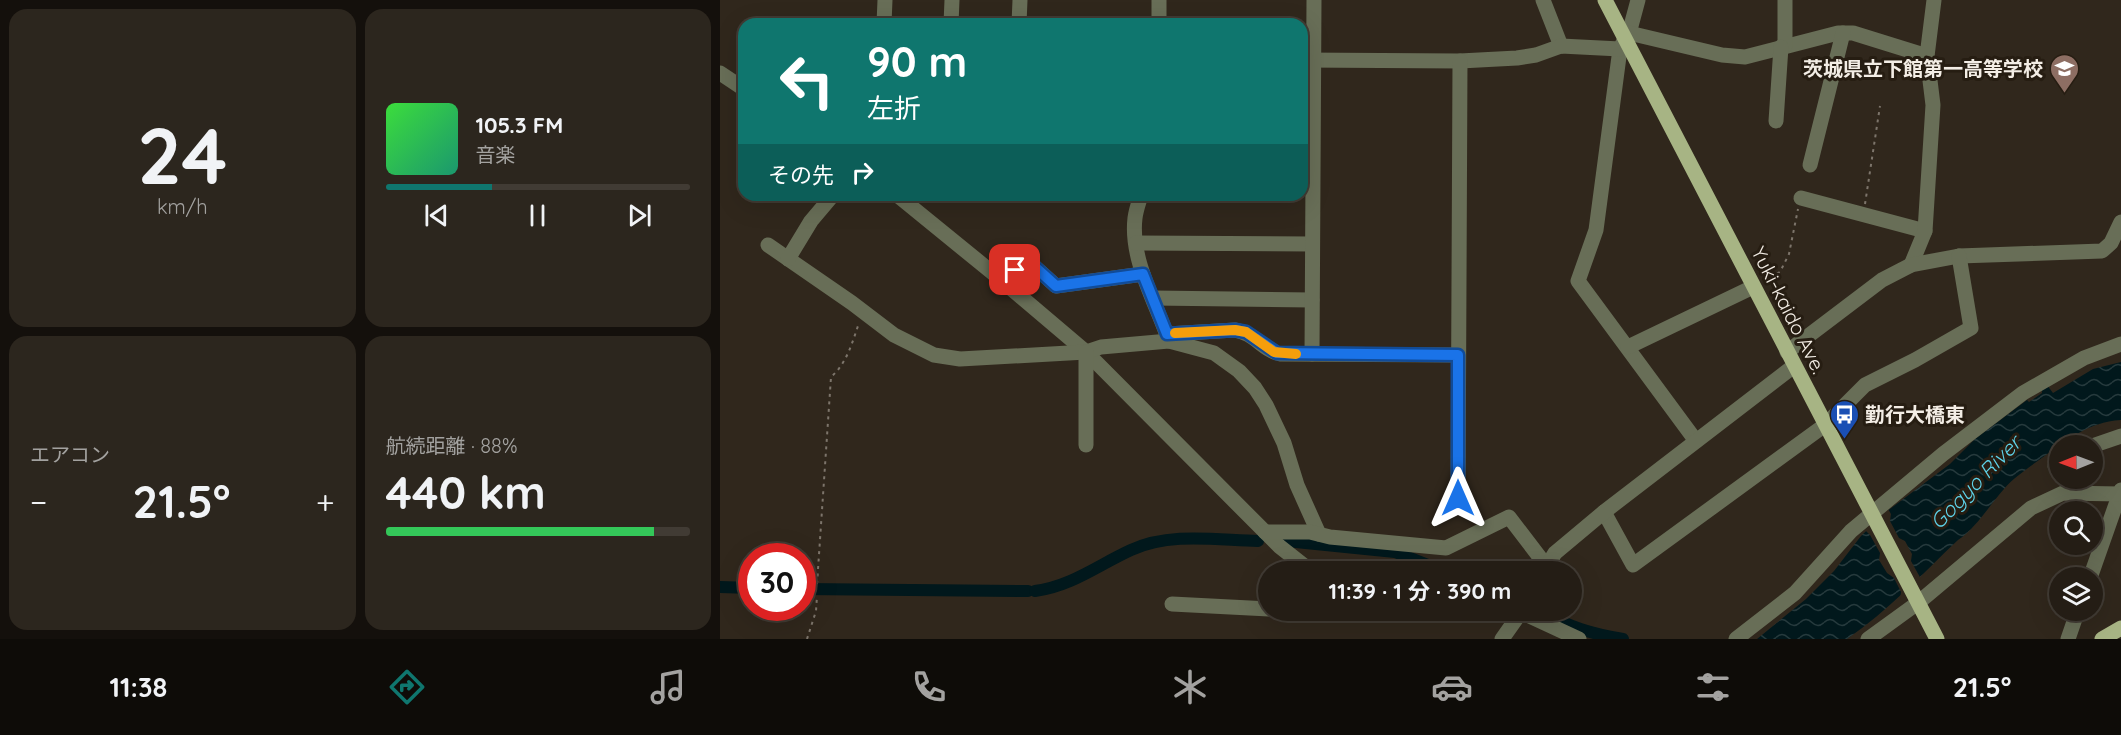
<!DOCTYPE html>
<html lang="ja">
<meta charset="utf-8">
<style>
:root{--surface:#241d15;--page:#2c261e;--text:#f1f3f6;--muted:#a3a2a0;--line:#413b34;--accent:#0f766e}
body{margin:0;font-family:Quicksand,"Noto Sans JP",sans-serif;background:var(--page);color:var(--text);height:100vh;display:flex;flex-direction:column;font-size:22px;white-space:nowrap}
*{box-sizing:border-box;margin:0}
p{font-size:20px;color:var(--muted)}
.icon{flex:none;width:33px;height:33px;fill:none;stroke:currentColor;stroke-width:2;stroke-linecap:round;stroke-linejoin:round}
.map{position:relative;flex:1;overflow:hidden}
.drawer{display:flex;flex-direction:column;gap:9px;padding:9px;background:#14100c;width:720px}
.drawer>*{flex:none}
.banner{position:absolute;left:18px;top:18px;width:570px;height:183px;border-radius:18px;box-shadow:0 6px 24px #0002,0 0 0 2px var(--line);background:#0f766e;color:#fff;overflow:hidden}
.needle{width:39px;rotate:269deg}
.tools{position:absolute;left:1329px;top:435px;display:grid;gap:12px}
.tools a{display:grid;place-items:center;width:54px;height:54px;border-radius:50%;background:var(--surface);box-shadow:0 6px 24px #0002,0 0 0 2px var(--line);font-size:30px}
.speed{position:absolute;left:18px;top:543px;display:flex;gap:12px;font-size:30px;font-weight:700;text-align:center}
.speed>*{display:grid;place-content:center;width:78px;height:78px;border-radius:50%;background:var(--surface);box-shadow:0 6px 24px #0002,0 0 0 2px var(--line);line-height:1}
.speed .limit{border:9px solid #d22;background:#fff;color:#111}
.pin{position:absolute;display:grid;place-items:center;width:51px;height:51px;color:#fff;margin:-26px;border-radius:12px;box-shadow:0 3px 9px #0006}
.me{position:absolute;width:66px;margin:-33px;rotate:0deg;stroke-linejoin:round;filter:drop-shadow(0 0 4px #0008)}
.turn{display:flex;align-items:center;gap:21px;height:126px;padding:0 30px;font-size:27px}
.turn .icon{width:78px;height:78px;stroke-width:2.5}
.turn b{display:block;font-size:42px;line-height:51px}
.then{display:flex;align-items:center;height:57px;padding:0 30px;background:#0003;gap:12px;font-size:22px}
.big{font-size:45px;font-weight:700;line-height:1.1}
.drawer .card{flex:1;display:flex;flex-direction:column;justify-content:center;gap:9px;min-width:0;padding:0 21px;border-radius:18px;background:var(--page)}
.drawer .dial{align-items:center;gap:0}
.dial b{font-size:78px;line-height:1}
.song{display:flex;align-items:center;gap:18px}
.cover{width:72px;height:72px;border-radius:9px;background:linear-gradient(135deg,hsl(120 70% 55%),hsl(160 70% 35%))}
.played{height:6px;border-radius:3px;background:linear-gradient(90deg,var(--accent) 35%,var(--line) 35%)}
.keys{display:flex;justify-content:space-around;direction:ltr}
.heat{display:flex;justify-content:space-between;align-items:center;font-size:33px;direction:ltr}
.charge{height:9px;border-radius:4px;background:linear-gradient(90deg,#34c759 88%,var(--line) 0)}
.drawer .tiles{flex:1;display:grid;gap:9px;grid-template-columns:repeat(2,1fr)}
.trip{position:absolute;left:538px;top:561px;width:324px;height:60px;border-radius:30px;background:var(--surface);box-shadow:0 6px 24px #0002,0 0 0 2px var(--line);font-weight:700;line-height:60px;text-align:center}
.dock{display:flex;height:96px;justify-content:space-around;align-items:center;background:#0e0c08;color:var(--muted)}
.dock .icon{width:42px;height:42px}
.dock .selected{color:var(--accent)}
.dock b{font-size:27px;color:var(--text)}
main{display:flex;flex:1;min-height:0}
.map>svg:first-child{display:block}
.water{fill:url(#water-waves)}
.pier{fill:#30271c}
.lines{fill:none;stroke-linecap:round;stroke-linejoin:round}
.canal{stroke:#01181c;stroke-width:12}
.path{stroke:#7d756b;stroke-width:2;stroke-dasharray:3 4.5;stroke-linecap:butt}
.minor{stroke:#686e57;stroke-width:15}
.major{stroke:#a7b484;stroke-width:15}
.route-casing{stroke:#114b97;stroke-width:15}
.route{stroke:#1a73e8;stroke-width:10}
.slow{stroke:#f59e0b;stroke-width:10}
.labels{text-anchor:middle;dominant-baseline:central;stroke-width:6;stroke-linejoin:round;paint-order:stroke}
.poi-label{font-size:20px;font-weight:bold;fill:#f3ede5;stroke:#261d12;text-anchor:end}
.street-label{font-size:20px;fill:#f3ede5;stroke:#261d12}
.water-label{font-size:21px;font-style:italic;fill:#5ed3ea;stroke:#261d12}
</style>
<main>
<section class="drawer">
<div class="tiles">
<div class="card dial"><b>24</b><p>km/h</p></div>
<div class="card">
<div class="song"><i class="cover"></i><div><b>105.3 FM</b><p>音楽</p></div></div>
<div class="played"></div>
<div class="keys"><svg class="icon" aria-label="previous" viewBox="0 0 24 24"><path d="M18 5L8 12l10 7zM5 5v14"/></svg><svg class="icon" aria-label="pause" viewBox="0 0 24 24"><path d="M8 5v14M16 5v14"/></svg><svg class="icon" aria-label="next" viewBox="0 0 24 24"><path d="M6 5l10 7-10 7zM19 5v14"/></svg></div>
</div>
<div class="card"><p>エアコン</p>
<div class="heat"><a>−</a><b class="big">21.5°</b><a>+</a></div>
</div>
<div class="card"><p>航続距離 · 88%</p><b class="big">440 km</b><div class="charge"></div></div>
</div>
</section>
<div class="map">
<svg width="1401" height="639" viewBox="0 0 1401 639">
<defs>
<pattern id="water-waves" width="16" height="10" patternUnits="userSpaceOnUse" patternTransform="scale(1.5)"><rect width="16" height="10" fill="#01181c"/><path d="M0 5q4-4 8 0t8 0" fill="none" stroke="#263a3d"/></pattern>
</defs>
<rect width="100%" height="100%" fill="#30271c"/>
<path class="water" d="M1401,362V420C1368,422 1345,441 1319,460C1307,469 1294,477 1284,489C1269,506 1256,528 1238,540C1202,574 1168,611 1127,639H1037L1086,599L1114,571L1141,536L1166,512L1230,464L1255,439L1307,400L1309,402L1322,393V388L1327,385L1333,393L1373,369Z"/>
<polygon class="pier" points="1167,507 1171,514 1170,521 1179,538 1185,541 1192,554 1191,561 1201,579 1180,599 1181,592 1174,578 1167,573 1159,560 1160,553 1150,535 1144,529"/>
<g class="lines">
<g class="canal">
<polyline points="566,541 675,552 726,572"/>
<polyline points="0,587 32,588"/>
<polyline points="82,589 308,591"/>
<path d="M315,591C352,586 378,565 411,550C450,532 496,540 538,541"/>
<path d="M823,612C849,627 872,634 903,639"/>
</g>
<g class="path">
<polyline points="1145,204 1160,106"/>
<polyline points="1044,281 1060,272 1069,254 1078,209"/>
<path d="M97,584L111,377C127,363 132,343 139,323"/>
<polyline points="87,639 96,611 97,596"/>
</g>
<g class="minor">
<polyline points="823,0 841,46"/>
<polyline points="918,0 911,26 900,49 876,230 858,281 976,441"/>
<polyline points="164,24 165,0"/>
<polyline points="231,24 232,0"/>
<polyline points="299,24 300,0"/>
<polyline points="439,24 439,0"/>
<polyline points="909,33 1002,55 1025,57 1118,33 1133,33 1207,56"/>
<polyline points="1065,46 1065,0"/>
<polyline points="582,60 740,61 797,58 816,55 841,46 900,49"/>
<polyline points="0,73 24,89"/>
<polyline points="1056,121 1061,47"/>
<polyline points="1090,165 1123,33"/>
<polyline points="177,195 274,274 366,352 559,546 592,572"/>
<path d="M421,195C419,202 416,210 415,218C410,260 436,302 449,341"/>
<polyline points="1081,198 1205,231"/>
<polyline points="416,243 592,244"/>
<polyline points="48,245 132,303 174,335 214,355 240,359 366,352 381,347 449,341 494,353 519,371 535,388 546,405 564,443 577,485 599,534"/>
<polyline points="68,259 91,221 113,195"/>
<polyline points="1191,265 1205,231 1213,105 1207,56 1214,0"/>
<polyline points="274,274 315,267 336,286 423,274"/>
<polyline points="433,298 592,300"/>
<path d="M447,334L515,330C535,333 543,351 561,354L738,355"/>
<polyline points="908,347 1033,287"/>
<polyline points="366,352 366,445"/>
<polyline points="1067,352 1162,280 1191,265 1239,256 1382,251 1391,243 1401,222"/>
<polyline points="592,354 594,0"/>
<polyline points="1372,446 1401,436"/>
<polyline points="1335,466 1340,463"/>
<polyline points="738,499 740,61"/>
<polyline points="884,512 913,565 1105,425 1145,385 1195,360 1251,328 1239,256"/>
<polyline points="545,532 590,532 610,537 726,548 789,517 831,572"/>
<polyline points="827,566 835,553 884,512 1074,366"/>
<polyline points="1370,578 1401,490"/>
<polyline points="452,604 549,609"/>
<polyline points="570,610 613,613 614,610"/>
<polyline points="792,610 801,612 859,639"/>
<polyline points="782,639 801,612"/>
<polyline points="1016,639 1075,593 1131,531 1223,454 1303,393 1364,358 1401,344"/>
<polyline points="1148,639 1199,602 1311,508 1343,493 1400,494"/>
<polyline points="1348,639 1358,610"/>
</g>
<g class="major">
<polyline points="885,0 1217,639"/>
<polyline points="1382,639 1401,628"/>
</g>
</g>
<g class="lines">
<defs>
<polyline id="route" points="295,270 315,267 336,286 423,274 447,334 515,330 526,332 557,353 738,355 738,498"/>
</defs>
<use href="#route" class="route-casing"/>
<use href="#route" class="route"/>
<polyline class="slow" points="455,333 515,330 526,332 554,352 576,354"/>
</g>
<defs>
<symbol id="school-pin" viewBox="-11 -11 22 30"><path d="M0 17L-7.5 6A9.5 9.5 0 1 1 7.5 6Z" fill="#8d6e63" stroke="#261d12"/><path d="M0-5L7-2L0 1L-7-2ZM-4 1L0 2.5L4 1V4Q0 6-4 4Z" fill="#fff"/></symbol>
<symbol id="bus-pin" viewBox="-11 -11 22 30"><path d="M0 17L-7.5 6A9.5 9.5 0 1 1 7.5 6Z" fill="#1a4fb4" stroke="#261d12"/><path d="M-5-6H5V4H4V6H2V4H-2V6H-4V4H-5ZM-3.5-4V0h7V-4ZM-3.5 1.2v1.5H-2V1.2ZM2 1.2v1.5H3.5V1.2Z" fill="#fff"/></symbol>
</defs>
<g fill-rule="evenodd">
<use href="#school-pin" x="1328" y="52" width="33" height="45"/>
<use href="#bus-pin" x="1108" y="398" width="33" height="45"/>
</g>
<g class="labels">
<g class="poi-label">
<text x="1323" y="68">茨城県立下館第一高等学校</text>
<text x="1145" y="414" text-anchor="start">勤行大橋東</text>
</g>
<g class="street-label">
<text transform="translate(1069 310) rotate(63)">Yuki-kaido Ave.</text>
</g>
<g class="water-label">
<text transform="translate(1255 482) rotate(-46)">Gogyo River</text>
</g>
</g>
</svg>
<div class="tools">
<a><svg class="needle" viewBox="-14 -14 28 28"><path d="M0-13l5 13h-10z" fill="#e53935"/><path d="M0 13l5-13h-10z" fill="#a3a2a0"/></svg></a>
<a><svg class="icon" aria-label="search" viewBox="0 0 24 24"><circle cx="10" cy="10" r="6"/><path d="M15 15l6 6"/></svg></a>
<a><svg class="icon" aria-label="layers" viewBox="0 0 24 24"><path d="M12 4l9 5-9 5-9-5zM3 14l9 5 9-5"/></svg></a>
</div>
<div class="speed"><div class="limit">30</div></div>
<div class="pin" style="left:295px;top:270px;background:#d93025"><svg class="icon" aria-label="arrive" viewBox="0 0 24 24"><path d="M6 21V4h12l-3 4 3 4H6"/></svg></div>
<svg class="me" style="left:738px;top:498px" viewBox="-20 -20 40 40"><path d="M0-17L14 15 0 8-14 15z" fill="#1a73e8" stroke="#fff" stroke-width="4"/></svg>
<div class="trip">11:39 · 1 分 · 390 m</div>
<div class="banner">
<div class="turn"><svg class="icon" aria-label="left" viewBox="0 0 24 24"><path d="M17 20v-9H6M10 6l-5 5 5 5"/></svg><div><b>90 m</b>左折</div></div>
<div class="then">その先<svg class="icon" aria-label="right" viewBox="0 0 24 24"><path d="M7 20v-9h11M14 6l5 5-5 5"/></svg></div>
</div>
</div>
</main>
<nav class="dock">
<b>11:38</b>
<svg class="icon selected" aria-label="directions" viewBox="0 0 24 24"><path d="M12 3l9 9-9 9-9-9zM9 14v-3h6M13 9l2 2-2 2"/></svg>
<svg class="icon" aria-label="music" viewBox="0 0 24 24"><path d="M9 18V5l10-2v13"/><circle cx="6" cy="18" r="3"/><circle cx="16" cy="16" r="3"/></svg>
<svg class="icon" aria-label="phone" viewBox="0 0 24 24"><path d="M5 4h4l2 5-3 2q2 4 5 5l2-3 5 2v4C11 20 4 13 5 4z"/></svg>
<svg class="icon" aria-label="climate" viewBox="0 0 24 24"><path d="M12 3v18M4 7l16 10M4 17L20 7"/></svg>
<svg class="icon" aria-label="car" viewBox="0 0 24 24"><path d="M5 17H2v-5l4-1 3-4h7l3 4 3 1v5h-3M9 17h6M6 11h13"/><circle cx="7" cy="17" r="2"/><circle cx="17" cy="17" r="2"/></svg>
<svg class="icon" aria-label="filters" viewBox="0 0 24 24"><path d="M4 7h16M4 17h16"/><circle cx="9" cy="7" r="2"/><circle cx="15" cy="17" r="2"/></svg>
<b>21.5°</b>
</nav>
